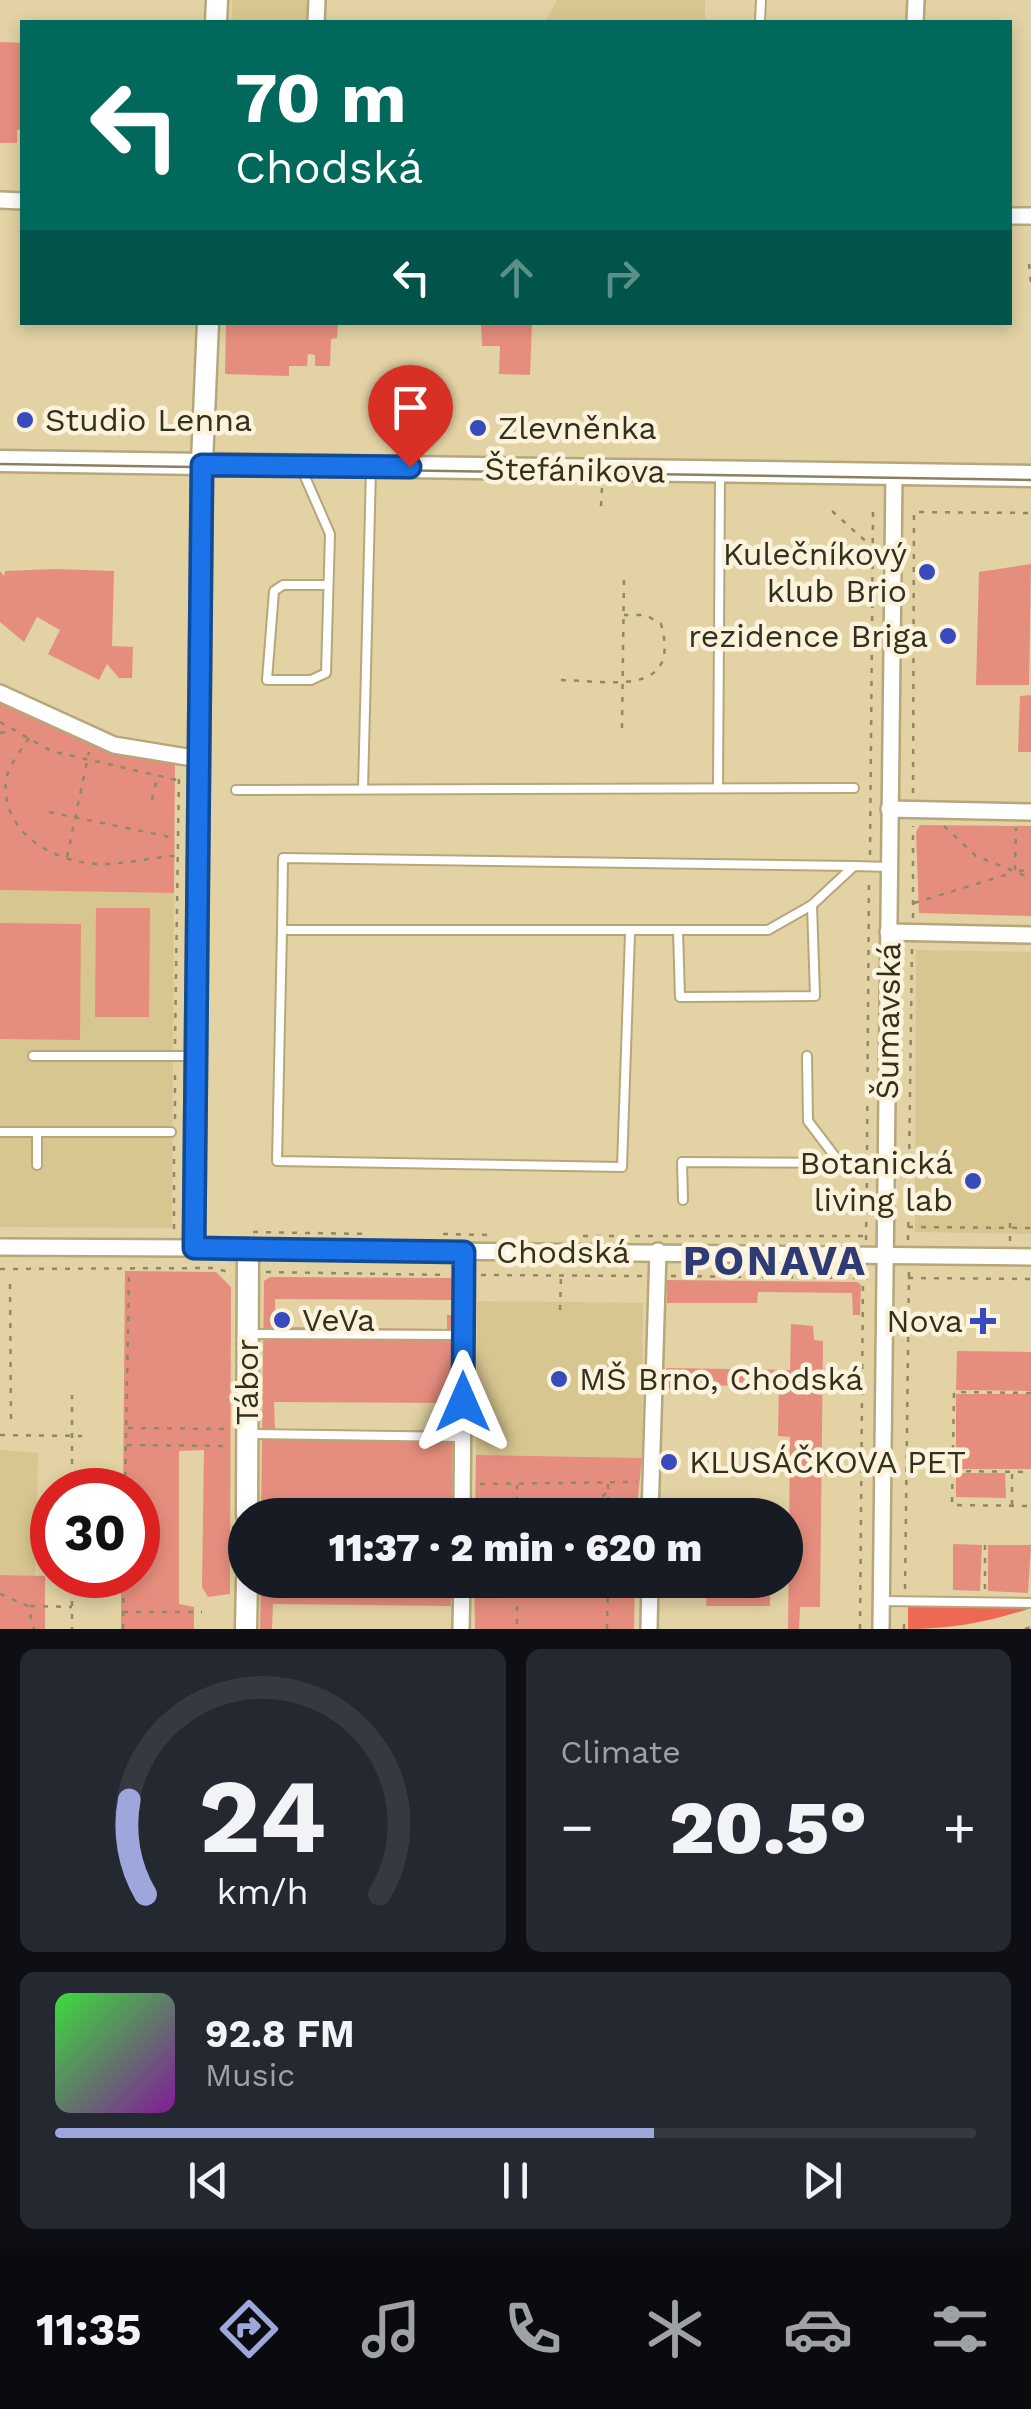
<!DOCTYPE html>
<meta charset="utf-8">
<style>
:root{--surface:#171b24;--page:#242831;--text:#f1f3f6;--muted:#9ea1a6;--line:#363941;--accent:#9ea7dc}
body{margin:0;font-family:"Work Sans",sans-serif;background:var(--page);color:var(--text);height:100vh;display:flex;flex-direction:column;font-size:38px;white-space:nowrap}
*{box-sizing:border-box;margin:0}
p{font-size:32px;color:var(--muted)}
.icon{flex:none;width:55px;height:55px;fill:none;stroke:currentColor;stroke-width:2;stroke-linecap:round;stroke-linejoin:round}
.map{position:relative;height:1629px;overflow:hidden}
.details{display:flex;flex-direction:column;gap:20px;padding:20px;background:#0d0f14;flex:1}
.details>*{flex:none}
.top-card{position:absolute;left:20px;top:20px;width:992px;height:305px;border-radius:0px;box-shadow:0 5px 15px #0003;background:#00695c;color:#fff;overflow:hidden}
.speed{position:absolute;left:30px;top:1468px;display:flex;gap:20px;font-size:50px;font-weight:700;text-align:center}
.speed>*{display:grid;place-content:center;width:130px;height:130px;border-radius:50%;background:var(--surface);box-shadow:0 5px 15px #0003;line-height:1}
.speed .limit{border:15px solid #d22;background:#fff;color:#111}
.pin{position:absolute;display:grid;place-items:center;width:85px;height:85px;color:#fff;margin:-102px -42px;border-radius:50% 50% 50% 0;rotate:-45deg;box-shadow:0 0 10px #0007}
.pin .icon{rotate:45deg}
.me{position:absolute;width:110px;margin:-55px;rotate:0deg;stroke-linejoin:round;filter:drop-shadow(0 0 8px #0008)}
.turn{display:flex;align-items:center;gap:35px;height:210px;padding:0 50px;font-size:45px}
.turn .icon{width:130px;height:130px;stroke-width:2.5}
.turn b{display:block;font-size:70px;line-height:85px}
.lanes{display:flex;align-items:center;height:95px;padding:0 50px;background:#0003;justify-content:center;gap:50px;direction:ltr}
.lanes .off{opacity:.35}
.big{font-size:75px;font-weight:800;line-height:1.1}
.details .widget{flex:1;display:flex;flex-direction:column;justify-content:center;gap:15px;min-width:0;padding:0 35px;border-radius:15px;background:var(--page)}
.details .dial{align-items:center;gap:0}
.dial svg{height:260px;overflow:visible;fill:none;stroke:var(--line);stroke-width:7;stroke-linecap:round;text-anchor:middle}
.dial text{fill:var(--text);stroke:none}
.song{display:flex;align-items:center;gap:30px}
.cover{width:120px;height:120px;border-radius:15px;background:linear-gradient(135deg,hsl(120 70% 55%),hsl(290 70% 35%))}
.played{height:10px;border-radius:5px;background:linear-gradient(90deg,var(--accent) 65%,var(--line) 65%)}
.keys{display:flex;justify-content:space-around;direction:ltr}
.heat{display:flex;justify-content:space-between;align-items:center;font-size:55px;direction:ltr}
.details .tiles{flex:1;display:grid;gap:20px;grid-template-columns:1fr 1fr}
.widget:last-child{grid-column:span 2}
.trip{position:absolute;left:228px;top:1498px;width:575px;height:100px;border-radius:50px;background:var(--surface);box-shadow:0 5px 15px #0003;font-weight:800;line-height:100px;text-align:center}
.tabs{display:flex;height:160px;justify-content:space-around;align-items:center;background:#090b0e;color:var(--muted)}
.tabs .icon{width:70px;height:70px}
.tabs .active{color:var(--accent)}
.tabs b{font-size:45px;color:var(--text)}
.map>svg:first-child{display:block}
.built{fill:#d8c691}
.green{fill:#e68e7e}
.forest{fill:#ee6953}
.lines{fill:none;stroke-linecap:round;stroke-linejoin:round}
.lane-casing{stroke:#b6a77b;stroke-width:12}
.street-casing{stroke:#b6a77b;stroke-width:20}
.secondary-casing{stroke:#b6a77b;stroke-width:25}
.path{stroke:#928766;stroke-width:2.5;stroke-dasharray:5 8;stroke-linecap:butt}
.lane{stroke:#fff;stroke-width:8}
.street{stroke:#fff;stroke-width:15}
.secondary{stroke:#fff;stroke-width:20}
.tram{stroke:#8b8060;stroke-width:2.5}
.route-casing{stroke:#114b97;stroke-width:25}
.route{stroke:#1a73e8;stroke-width:18}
.poi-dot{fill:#394abd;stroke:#fbf3dc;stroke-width:4}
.labels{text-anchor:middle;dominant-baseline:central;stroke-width:9;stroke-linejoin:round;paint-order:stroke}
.poi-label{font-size:32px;fill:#352f1d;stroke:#fbf3dc;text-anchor:start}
.street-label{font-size:32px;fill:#352f1d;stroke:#fbf3dc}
.district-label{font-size:42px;font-weight:bold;letter-spacing:2.5px;fill:#2e3b75;stroke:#fbf3dc}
</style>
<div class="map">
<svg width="1031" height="1629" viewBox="0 0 1031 1629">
<rect width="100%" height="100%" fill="#e2d2a4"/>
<g class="built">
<polygon points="232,0 311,0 310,22 232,22"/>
<polygon points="557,0 705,0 705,22 545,22"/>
<polygon points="0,890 174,893 172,1228 0,1227"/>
<polygon points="916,950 1031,952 1031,1234 915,1232"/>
<polygon points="477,1301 643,1303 642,1458 476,1455"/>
<polygon points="0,1450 38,1453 35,1576 0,1575"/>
</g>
<g class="green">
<polygon points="0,42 22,43 22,129 17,130 17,143 0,143"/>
<polygon points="226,323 338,323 337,338 331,339 330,366 315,366 315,355 308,354 307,366 289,366 289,376 225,374"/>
<polygon points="481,323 532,323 530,375 499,374 500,346 482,346"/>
<polygon points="1031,564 1029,685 976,685 979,572"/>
<polygon points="55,569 114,571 112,646 133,647 132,678 119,678 107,664 99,680 48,654 60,630 37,617 24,642 0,622 0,571 4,576 5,571"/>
<polygon points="1031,695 1031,752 1018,752 1020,696"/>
<polygon points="0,701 111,751 175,763 174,893 0,890"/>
<polygon points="920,825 1031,826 1031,916 919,913 916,832"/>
<polygon points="96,908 150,908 149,1017 95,1017"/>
<polygon points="0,923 81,924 80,1040 0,1039"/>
<polygon points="125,1271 216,1272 231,1287 230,1594 208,1597 202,1587 204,1450 179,1451 179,1604 194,1607 194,1629 121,1629 121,1575 138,1575 138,1490 123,1490"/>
<polygon points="270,1277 454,1278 454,1300 275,1299 275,1327 447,1329 447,1315 453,1315 453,1403 274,1402 275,1429 446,1431 447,1417 453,1418 452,1503 274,1502 273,1515 261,1515 264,1281"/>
<polygon points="667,1280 857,1282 861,1285 860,1315 853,1315 852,1293 758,1292 757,1303 667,1303"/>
<polygon points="791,1324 813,1326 814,1340 823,1341 820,1607 800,1607 799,1629 788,1629 790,1437 778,1436 779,1378 763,1377 762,1386 683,1385 666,1390 666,1368 790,1370"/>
<polygon points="957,1351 1031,1352 1031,1391 956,1390"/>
<rect x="956" y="1394" width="75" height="75"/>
<polygon points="476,1455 642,1458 636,1515 475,1515"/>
<polygon points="956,1473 1005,1473 1006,1498 956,1497"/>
<polygon points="953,1544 982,1545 980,1591 953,1590"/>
<polygon points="988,1545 1031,1545 1028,1593 988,1591"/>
<polygon points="0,1575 45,1576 45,1629 0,1629"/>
<polygon points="261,1580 451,1580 451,1606 273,1604 272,1629 260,1629"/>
<polygon points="474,1580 635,1580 634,1629 475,1629"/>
<polygon points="707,1580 770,1580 770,1606 706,1606"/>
</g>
<path class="forest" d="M908,1605L1031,1608C988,1622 953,1629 908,1629Z"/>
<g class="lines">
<defs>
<g id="lane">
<polyline points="760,22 761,0"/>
<polyline points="302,470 330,534 326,673 311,680 267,680 274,591 283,585 328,585"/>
<polyline points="718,787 720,476"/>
<polyline points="363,789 371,469"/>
<polyline points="236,790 854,788"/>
<polyline points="282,930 283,858 854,866"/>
<polyline points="678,931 680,997 815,996 812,905"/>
<polyline points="630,933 622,1167 277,1161 282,930 768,930 812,905 854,866 889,867"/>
<polyline points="33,1056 193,1056"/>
<polyline points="807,1056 808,1121 840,1163"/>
<polyline points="0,1132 171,1132"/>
<polyline points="37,1132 37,1165"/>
<polyline points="683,1200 682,1162 886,1163"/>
<polyline points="252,1334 463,1335"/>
<polyline points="252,1434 463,1437"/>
<polyline points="881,1601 1031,1603"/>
</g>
<g id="street">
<polyline points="316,22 317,0"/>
<polyline points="915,22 916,0"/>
<polyline points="0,200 22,201"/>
<polyline points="1010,216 1031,216"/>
<polyline points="0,693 114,745 199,759"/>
<polyline points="889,809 1031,812"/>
<polyline points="888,932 1031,935"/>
<polyline points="0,1247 194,1248"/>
<polyline points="248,1249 1031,1257"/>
<polyline points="462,1515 464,1252"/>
<polyline points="650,1515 658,1251"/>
<polyline points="461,1629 462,1580"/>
<polyline points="649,1629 650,1580"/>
<polyline points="881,1629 894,473"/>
</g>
<g id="secondary">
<polyline points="216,22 217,0"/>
<polyline points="208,322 202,462 194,1248 248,1249 247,1515"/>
<polyline points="0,461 1031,476"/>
<polyline points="246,1629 247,1580"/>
</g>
</defs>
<use href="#lane" class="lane-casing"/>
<use href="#street" class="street-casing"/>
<use href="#secondary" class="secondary-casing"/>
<g class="path">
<polyline points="1029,264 1031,284"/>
<polyline points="601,506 602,488"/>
<polyline points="832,511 871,546"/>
<path d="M561,680C609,681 682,698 661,624L646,615H624"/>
<polyline points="0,722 51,751 177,780"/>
<polyline points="622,728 624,578"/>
<polyline points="0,733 13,731"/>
<path d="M29,738C20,751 10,764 6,779C0,836 59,865 105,864C129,864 152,857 175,856"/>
<polyline points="913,793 914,512 1031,513"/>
<polyline points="152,800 157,778"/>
<polyline points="49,812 175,838"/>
<polyline points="944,826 976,856 1031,878"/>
<polyline points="870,855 873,512"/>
<polyline points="67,857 89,752"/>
<polyline points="1015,870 1016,828"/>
<polyline points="1019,871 1031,869"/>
<polyline points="914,903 1012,873"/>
<polyline points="913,918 913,826"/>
<polyline points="175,1044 179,772"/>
<polyline points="175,1119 175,1067"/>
<polyline points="867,1150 869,878"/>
<polyline points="908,1227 1031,1228"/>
<polyline points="174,1229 174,1142"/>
<polyline points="253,1232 370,1234"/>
<polyline points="443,1234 490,1235"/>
<polyline points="583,1236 655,1236"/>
<polyline points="663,1236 865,1236"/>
<polyline points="866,1240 867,1173"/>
<polyline points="908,1240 912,948"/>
<polyline points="1010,1241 1010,1221"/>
<polyline points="0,1269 214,1268 228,1272"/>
<polyline points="266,1272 448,1275"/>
<polyline points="481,1275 643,1276"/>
<polyline points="671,1276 868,1278"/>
<polyline points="908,1278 1031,1279"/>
<polyline points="10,1284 11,1420"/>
<polyline points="560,1310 561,1276"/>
<polyline points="1031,1393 954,1392 952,1505 1031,1506"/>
<polyline points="128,1428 230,1429"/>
<polyline points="0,1435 82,1436"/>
<polyline points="127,1445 229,1446"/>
<polyline points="953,1471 1031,1472"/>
<polyline points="480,1484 637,1482"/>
<polyline points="72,1490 72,1395"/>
<polyline points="125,1490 129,1272"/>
<polyline points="1012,1505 1012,1473"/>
<polyline points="517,1515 517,1485"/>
<polyline points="584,1515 608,1491"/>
<polyline points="608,1515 608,1482"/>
<polyline points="233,1568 233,1526"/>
<polyline points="72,1575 72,1629"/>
<polyline points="517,1580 517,1629"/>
<polyline points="905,1589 909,1272"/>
<polyline points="985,1589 985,1543"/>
<polyline points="0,1594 28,1606 34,1629"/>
<polyline points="479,1597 636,1596"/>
<polyline points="30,1606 72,1607"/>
<polyline points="123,1612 202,1612"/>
<polyline points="123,1629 124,1575"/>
<polyline points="607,1629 608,1580"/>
<polyline points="860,1629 863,1280"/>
<polyline points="904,1629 904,1616"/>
<polyline points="1025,1629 1031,1627"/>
</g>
<use href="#lane" class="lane"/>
<use href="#street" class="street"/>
<use href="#secondary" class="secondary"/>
<polyline class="tram" points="0,464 1031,480"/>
</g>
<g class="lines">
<defs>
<polyline id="route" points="410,467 202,465 194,1248 464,1252 463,1402"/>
</defs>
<use href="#route" class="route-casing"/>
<use href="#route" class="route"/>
</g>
<g class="poi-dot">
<circle cx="25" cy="420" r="10"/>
<circle cx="478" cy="428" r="10"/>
<circle cx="927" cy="572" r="10"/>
<circle cx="948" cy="636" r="10"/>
<circle cx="973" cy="1181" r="10"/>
<circle cx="282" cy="1320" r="10"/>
<path d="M978 1306h10v10h10v10h-10v10h-10v-10h-10v-10h10z"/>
<circle cx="559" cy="1379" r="10"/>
<circle cx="669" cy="1462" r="10"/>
</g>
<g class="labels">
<g class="poi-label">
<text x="45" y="420">Studio Lenna</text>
<text x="498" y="428">Zlevněnka</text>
<text x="907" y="554" text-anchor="end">Kulečníkový<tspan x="907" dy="37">klub Brio</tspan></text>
<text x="928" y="636" text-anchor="end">rezidence Briga</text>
<text x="953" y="1163" text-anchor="end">Botanická<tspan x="953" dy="37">living lab</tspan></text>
<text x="302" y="1320">VeVa</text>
<text x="963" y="1321" text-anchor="end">Nova</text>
<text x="579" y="1379">MŠ Brno, Chodská</text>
<text x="689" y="1462">KLUSÁČKOVA PET</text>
</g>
<g class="street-label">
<text transform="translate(575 470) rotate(1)">Štefánikova</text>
<text transform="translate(888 1021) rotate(-89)">Šumavská</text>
<text x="563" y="1252">Chodská</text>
<text transform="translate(247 1382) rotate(-90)">Tábor</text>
</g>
<g class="district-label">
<text x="775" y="1260">PONAVA</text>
</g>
</g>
</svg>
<div class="speed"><div class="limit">30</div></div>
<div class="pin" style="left:410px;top:467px;background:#d93025"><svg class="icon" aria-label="arrive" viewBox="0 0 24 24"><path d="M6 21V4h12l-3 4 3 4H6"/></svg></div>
<svg class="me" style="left:463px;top:1402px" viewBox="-20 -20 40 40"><path d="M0-17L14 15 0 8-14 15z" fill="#1a73e8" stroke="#fff" stroke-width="4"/></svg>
<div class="trip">11:37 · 2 min · 620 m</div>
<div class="top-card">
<div class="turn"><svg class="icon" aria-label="left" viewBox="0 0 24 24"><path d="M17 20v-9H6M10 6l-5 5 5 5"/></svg><div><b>70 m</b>Chodská</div></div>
<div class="lanes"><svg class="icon" aria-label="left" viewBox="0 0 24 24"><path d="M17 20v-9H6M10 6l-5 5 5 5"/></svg><svg class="icon off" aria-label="ahead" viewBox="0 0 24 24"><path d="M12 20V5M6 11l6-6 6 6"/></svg><svg class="icon off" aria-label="right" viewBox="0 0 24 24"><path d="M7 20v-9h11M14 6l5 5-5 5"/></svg></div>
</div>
</div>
<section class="details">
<div class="tiles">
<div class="widget dial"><svg viewBox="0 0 100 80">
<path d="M14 69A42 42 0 1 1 86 69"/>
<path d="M14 69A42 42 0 0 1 9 40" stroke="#9ea7dc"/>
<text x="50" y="56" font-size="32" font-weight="700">24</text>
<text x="50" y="72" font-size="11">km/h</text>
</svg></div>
<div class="widget"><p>Climate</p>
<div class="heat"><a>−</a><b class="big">20.5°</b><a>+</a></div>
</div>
<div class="widget">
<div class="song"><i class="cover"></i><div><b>92.8 FM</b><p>Music</p></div></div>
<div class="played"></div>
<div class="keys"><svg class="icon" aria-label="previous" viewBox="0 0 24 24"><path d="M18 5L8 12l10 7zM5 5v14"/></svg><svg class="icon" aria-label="pause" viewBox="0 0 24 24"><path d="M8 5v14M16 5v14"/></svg><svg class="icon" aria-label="next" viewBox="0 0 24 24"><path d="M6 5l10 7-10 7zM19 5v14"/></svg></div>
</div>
</div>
</section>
<nav class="tabs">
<b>11:35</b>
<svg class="icon active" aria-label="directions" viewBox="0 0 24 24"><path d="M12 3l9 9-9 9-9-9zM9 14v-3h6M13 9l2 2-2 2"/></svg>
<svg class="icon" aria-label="music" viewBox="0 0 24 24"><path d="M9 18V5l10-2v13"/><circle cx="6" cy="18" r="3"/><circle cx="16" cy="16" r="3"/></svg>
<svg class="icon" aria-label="phone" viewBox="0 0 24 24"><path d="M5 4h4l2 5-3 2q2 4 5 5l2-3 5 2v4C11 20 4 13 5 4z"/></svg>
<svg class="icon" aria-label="climate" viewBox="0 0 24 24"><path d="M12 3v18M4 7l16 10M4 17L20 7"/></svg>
<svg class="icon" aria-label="car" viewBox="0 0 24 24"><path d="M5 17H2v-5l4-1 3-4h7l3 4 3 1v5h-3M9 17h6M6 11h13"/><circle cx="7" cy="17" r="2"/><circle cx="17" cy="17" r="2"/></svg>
<svg class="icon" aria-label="filters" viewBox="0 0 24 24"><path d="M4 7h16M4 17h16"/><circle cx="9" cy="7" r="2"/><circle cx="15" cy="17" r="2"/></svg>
</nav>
